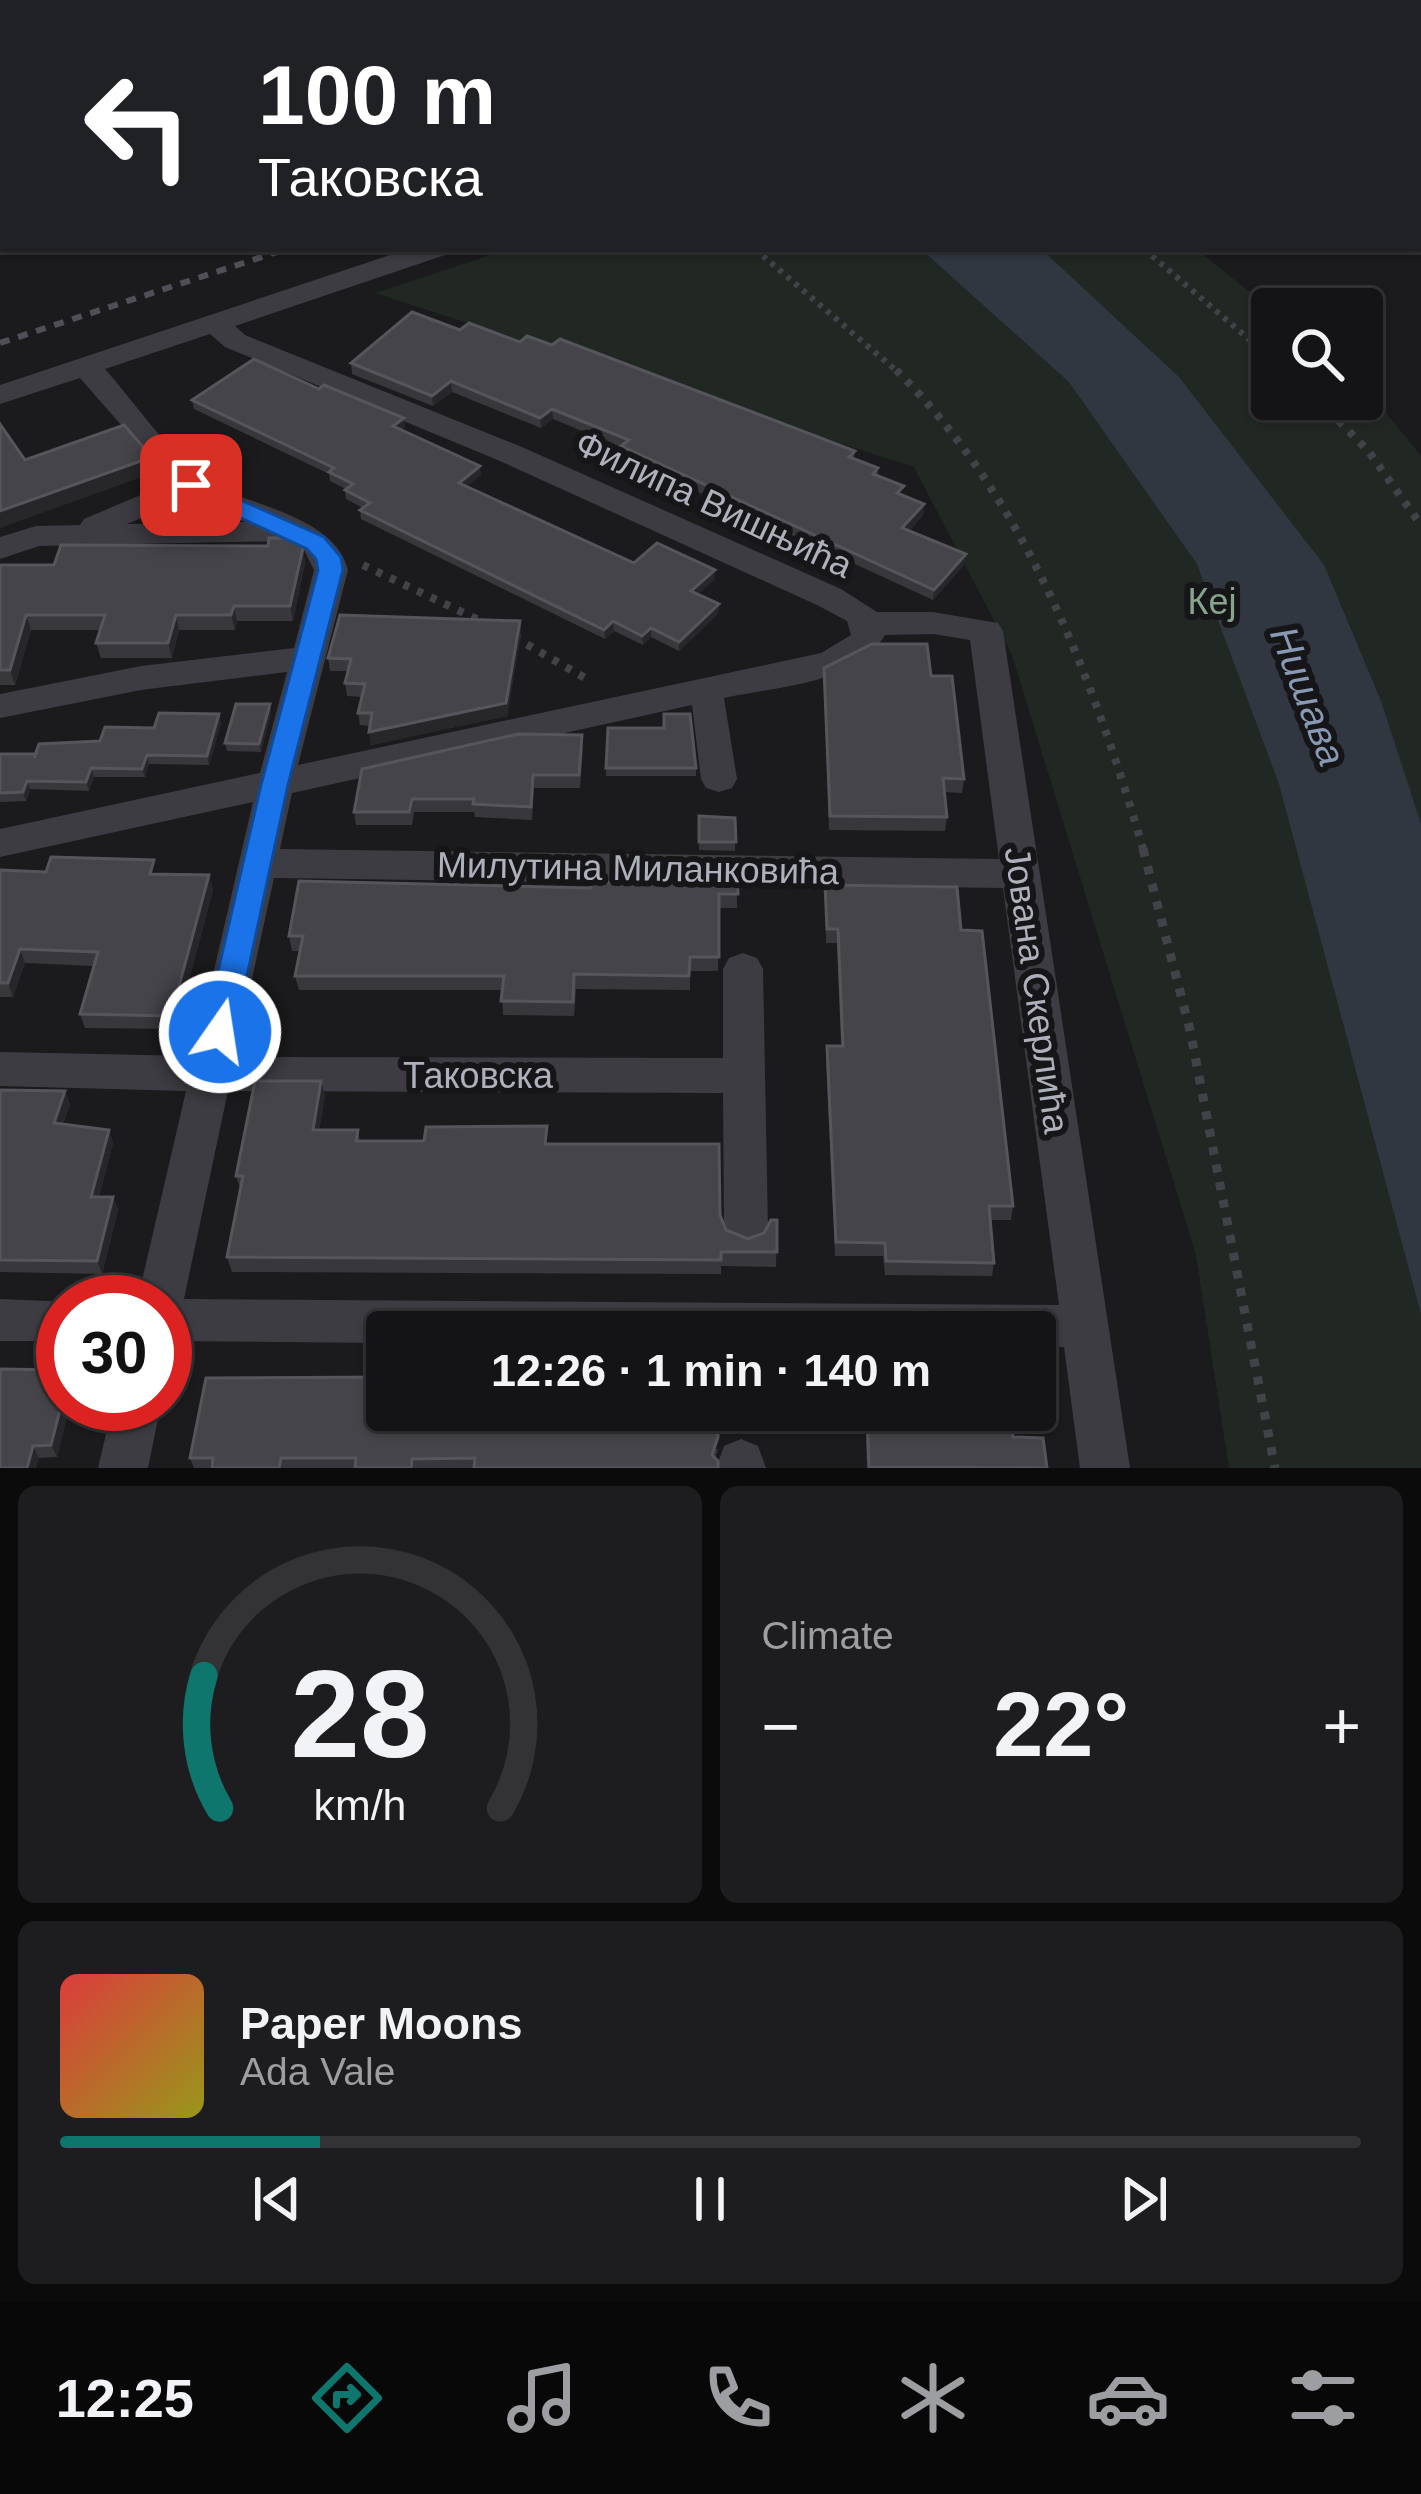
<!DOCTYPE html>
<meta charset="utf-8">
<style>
:root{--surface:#141416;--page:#1d1d1f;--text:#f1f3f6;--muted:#9d9ea1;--line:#333335;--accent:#0f766e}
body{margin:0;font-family:Helvetica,sans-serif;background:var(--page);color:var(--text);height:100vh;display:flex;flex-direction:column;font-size:45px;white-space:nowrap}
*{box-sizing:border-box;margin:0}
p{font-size:39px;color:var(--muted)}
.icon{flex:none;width:66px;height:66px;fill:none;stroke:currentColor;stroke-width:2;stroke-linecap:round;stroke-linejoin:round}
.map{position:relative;height:1468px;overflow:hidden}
.panel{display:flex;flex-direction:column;gap:18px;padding:18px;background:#0b0b0c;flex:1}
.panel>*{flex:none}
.banner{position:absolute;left:0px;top:0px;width:1422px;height:252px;box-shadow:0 3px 9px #0004,0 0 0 3px var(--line);background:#202124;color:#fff;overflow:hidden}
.buttons{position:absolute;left:1251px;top:288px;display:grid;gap:24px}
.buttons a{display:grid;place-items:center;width:132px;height:132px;border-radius:12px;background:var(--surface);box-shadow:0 3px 9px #0004,0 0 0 3px var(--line);font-size:60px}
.speed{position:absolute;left:36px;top:1275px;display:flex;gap:24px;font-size:60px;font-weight:700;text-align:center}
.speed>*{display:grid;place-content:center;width:156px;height:156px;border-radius:50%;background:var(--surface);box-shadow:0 3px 9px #0004,0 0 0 3px var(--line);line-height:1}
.speed .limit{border:18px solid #d22;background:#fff;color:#111}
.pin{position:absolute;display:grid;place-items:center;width:102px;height:102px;color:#fff;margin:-51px;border-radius:24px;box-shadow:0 6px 18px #0006}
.me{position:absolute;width:132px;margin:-66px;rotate:13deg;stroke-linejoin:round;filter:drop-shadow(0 0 9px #0008)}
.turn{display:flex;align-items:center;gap:42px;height:252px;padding:0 60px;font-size:54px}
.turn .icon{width:156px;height:156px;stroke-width:2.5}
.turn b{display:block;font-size:84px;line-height:102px}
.big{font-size:90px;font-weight:800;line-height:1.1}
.panel .tile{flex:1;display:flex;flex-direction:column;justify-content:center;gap:18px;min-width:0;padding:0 42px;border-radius:18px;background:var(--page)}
.panel .dial{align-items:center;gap:0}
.dial svg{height:312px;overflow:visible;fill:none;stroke:var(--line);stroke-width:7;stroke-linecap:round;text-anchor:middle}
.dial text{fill:var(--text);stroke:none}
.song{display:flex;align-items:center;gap:36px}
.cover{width:144px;height:144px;border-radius:18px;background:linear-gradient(135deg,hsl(0 70% 55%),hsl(60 70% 35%))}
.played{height:12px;border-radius:6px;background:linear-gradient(90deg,var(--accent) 20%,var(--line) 20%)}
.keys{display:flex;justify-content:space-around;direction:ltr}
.heat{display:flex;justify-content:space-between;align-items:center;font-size:66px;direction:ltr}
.panel .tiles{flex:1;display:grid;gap:18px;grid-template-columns:1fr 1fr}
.tile:last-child{grid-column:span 2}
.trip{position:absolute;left:366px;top:1311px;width:690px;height:120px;border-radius:12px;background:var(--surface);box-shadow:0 3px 9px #0004,0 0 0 3px var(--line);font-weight:800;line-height:120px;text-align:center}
.dock{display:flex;height:192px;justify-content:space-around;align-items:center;background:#080809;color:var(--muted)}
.dock .icon{width:84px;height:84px}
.dock .selected{color:var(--accent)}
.dock b{font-size:54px;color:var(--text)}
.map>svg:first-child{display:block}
.green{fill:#212823}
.water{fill:#313741}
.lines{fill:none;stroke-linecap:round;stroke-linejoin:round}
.path-far2{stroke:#424349;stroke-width:6;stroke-dasharray:4.5 6;stroke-linecap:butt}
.path-far1{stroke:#424349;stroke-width:8;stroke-dasharray:6 9;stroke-linecap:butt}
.path{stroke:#424349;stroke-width:9;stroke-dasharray:8 10;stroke-linecap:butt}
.minor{fill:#3c3c42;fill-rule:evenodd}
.rail{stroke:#4f5057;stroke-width:6;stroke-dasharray:10 9;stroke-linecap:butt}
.wall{fill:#38373b}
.shaded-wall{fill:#272629}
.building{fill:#454449;stroke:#55555b;stroke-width:3}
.route{fill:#1a73e8;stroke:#114b97;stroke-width:3}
.labels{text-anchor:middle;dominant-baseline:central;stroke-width:12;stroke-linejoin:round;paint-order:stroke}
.street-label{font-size:36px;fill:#aeb0bc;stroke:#161618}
.park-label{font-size:36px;fill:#87a58e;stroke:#161618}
.water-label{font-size:39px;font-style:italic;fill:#8899b4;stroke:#161618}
</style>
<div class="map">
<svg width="1421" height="1468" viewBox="0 0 1421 1468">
<rect width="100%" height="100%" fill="#1b1b1d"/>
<polygon class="green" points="509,249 1196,249 1272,310 1272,399 1362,399 1362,383 1421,456 1421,1468 1229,1468 1196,1255 1012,655 914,467 375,293"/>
<polygon class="water" points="921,249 1041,249 1179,377 1324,565 1381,701 1421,824 1421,1314 1279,784 1197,564 1069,382"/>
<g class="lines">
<g class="path-far2">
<polyline points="787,0 792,3"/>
<polyline points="755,249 899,373"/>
<polyline points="1144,249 1272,359"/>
</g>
<g class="path-far1">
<path d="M896,370C1025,497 1094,680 1144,852"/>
<polyline points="1318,399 1369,452 1421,525"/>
<polyline points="363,565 485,623"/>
<polyline points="514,637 590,681"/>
</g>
<polyline class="path" points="1143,849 1190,1030 1275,1468"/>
<g class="minor">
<path d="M408,249H449L445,255L235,326L245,335L522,447L841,589L877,612H933L998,623L1003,631L1130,1468H1080L1064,1347H1035V1332H387V1343L165,1341V1302H137L186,1091L0,1086V1052L194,1056L253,802L0,857V829L260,773L287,672L141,690L0,718V694L141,666L294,648L314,570L304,550L285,541L39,546L0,559V537L36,526L80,525L84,519L171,482L80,378L0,404V385ZM210,334L225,347L500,461L817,605L847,621L851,635L821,653L298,765L348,570C334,514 247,507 204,479C175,460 131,398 105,369ZM191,497L245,522L127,524ZM933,634L970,640L999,859L280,849L292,793L692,705L701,779L706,788L719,792L732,788L737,779L724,698C778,686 854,685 885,635ZM274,878L1003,888L1059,1305L184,1299L228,1091L723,1093L724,1229L730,1243L746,1249L762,1243L768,1229L763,969L757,958L743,953L729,958L723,969V1058L235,1057Z"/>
<polygon points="0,1299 72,1302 63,1302 63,1341 0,1341"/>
<polygon points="113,1404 161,1404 148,1468 98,1468"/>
<polygon points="741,1439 758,1446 766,1468 716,1468 724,1446"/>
</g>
<g class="rail">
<polyline points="1040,3 1049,0"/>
<polyline points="0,343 286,249"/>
</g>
</g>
<g class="wall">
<polygon points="460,330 520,342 855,451 854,459 878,468 878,476 903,496 924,504 923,515 909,531 964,565 933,600 622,457 621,447 553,419 541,428 452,392 433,406 352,374 351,363"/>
<polygon points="319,389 405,427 401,430 481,475 467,486 634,563 715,579 698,594 719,604 719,613 679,651 651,637 643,645 614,631 605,639 361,519 360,510 363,508 346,499 345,490 346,489 330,481 329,474 194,409 192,400"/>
<polygon points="303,548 305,563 293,621 237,621 235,630 179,630 172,658 101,658 96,643 100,630 31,630 15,685 0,685 0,565 54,565"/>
<polygon points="520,621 521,634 507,716 371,745 370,726 360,725 358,713 362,697 347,696 345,683 348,671 330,671 328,658"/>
<polygon points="824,668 931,676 964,779 962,793 944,792 947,817 945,831 829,830"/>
<polygon points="270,704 271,713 261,752 227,751 225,743"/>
<polygon points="221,723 209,765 149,764 145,777 94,777 89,791 30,789 26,801 0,802 0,754 36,754 154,728"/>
<polygon points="664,728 696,768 696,776 606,776 606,768"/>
<polygon points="583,748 580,788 534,788 532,820 475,817 474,812 414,812 412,825 356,825 354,812"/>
<polygon points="699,816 735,818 735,851 699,850"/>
<polygon points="0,870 209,875 213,890 176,1029 85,1028 80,1014 94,966 25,963 13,997 0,997"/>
<polygon points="737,874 737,908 719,908 718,971 690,971 690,990 576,989 574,1016 503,1015 502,990 299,990 295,976 300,951 292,951 289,936 591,888 698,883"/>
<polygon points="825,885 961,930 1013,1206 1011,1220 990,1220 994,1263 992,1276 885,1275 883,1256 835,1256 826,1060 827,1046 841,1046 837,943 826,943"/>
<polygon points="321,1081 325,1096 319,1130 358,1130 360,1141 548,1144 720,1215 726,1230 748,1239 764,1233 777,1220 776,1267 721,1266 721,1274 232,1272 227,1257 241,1191 236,1176"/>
<polygon points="0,1090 65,1091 70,1104 63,1124 109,1130 113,1143 99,1197 113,1197 118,1210 102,1274 0,1272"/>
<polygon points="63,1404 70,1404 57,1457 39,1458 0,1468"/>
<polygon points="865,1410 1010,1410 1013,1437 1047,1468 867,1468"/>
<polygon points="718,1449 715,1458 718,1468 194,1468 190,1458"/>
</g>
<g class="shaded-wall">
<polygon points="451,381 452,392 433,406 432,396"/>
<polygon points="552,409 553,419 541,428 540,418"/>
<polygon points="404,418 405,427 394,435 393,426"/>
<polygon points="152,457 156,472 0,528 0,511"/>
<polygon points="480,466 481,475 460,492 459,483"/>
<polygon points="924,504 923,515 901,539 902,528"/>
<polygon points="303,548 305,563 293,621 290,606"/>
<polygon points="966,554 964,565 933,600 934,590"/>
<polygon points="715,570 715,579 691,601 691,591"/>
<polygon points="719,604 719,613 679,651 679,642"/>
<polygon points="234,606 237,621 235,630 231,615"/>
<polygon points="26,615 31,630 15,685 10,670"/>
<polygon points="176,615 179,630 172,658 168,643"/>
<polygon points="520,621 521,634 507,716 371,745 369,732"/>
<polygon points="613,621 614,631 605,639 604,630"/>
<polygon points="651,628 651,637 643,645 642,636"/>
<polygon points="270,704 271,713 261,752 259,744"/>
<polygon points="219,714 221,723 209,765 207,756"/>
<polygon points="147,755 149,764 145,777 142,769"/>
<polygon points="91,768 94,777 89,791 86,782"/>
<polygon points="27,781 30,789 26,801 23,792"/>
<polygon points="209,875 213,890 176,1029 171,1016"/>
<polygon points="20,949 25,963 13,997 8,983"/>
<polygon points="321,1081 325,1096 317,1145 313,1130"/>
<polygon points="65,1091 70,1104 60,1135 54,1123"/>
<polygon points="109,1130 113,1143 96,1210 91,1197"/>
<polygon points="113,1197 118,1210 102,1274 97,1261"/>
<polygon points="63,1398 63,1404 70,1404 57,1457 51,1445"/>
<polygon points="33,1446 39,1458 36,1468 27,1468"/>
</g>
<g class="building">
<polygon points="412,312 460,330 469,323 520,342 527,336 552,345 560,339 855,451 849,457 878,468 873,474 904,486 897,493 924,504 902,528 966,554 934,590 621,446 629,440 552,409 540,418 451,381 432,396 351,363"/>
<polygon points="254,359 319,389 324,385 404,418 393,426 480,466 459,483 634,563 657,543 715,570 691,591 719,604 679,642 651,628 642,636 613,621 604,630 360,510 370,503 345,490 353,484 329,472 334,468 192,400"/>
<polygon points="0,424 25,460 124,425 152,457 0,511"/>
<polygon points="269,538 298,538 303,548 290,606 234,606 231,615 176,615 168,643 96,643 105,615 26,615 10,670 0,670 0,565 54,565 61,545 268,546"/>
<polygon points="340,615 520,621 506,703 369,732 372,713 358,713 365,684 345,683 351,659 328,658"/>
<polygon points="872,644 927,644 931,676 952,676 964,779 943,778 947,817 830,816 824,668"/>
<polygon points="236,704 270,704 259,744 225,743"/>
<polygon points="159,713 219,714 207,756 147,755 142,769 91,768 86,782 27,781 23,792 0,793 0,754 36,754 34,758 39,744 100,741 105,727 154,728"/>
<polygon points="664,714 690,714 696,768 606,768 608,728 664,728"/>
<polygon points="518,734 582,735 579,775 533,775 531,807 473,804 474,799 412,799 409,812 354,812 362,769"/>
<polygon points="699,816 735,818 736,842 699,842"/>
<polygon points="51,857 154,860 150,874 209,875 171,1016 80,1014 98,952 20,949 8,983 0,983 0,870 46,872"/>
<polygon points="698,874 737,874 738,894 719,894 719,957 690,957 689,976 574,974 573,1002 501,1001 504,976 295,976 303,936 289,936 299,881 591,888 591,882 698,883"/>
<polygon points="825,885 957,887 961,930 982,931 1013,1206 989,1206 994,1263 886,1261 885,1243 836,1242 827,1046 843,1046 838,929 827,929"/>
<polygon points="255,1081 321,1081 313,1130 358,1130 356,1141 424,1141 426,1127 547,1126 545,1144 719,1144 720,1215 726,1230 748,1239 764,1233 771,1220 777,1220 777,1252 721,1252 721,1260 227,1257 243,1176 236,1176"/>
<polygon points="0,1090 65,1091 54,1123 109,1130 91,1197 113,1197 97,1261 0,1260"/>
<polygon points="0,1369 63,1370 63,1398 51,1445 33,1446 27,1468 0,1468"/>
<polygon points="387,1377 387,1410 718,1410 718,1437 712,1455 718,1461 718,1468 474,1468 475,1458 412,1459 411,1468 355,1468 356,1458 281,1458 279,1468 212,1468 213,1458 190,1458 206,1378"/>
<polygon points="867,1410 1010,1410 1013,1437 1043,1438 1047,1468 869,1467"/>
</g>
<polygon class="route" points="191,478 324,537 341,557 343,570 288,785 235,1032 231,1041 220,1045 209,1041 204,1032 261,785 318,570 316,559 307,549 183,491 179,485"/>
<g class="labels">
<g class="street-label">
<text transform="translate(714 504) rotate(25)">Филипа Вишњића</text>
<text transform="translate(638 868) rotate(1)">Милутина Миланковића</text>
<text transform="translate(1037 990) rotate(82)">Јована Скерлића</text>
<text x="478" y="1075">Таковска</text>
</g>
<g class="park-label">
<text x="1212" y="601">Кеј</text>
</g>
<g class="water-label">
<text transform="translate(1308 696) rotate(69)">Нишава</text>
</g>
</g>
</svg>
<div class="buttons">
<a><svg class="icon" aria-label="search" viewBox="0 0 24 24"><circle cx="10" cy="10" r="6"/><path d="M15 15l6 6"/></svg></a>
</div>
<div class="speed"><div class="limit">30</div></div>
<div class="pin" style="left:191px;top:485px;background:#d93025"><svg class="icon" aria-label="arrive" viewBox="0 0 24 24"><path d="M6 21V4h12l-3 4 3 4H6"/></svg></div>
<svg class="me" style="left:220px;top:1032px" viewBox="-20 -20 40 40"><circle r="17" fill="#1a73e8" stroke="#fff" stroke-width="3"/><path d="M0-11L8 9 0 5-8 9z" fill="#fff"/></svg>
<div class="trip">12:26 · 1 min · 140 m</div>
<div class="banner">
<div class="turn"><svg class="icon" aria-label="left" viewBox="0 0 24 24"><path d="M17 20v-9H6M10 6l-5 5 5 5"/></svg><div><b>100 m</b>Таковска</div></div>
</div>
</div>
<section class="panel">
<div class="tiles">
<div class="tile dial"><svg viewBox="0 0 100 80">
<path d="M14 69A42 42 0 1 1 86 69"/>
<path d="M14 69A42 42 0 0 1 10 35" stroke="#0f766e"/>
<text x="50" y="56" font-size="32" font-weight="700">28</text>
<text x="50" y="72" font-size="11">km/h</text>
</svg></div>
<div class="tile"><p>Climate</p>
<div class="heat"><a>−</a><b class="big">22°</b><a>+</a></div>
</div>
<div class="tile">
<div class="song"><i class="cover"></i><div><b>Paper Moons</b><p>Ada Vale</p></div></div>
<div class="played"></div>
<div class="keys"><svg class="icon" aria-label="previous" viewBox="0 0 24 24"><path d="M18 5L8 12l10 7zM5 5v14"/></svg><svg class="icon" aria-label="pause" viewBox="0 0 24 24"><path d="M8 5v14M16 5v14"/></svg><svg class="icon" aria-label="next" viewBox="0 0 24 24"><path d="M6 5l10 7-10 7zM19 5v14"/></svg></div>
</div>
</div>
</section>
<nav class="dock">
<b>12:25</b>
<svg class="icon selected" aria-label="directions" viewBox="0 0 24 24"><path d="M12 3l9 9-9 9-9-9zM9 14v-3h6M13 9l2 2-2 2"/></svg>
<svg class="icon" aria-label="music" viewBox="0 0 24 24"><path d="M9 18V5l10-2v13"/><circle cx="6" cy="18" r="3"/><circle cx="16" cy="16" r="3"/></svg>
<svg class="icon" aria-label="phone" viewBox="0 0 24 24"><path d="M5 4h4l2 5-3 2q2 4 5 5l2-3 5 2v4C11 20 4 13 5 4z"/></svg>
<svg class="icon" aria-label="climate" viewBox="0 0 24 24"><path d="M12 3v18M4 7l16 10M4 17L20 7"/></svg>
<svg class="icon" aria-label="car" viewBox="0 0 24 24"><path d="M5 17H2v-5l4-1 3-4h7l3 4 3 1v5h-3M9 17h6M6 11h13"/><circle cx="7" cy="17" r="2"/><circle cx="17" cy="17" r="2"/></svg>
<svg class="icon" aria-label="filters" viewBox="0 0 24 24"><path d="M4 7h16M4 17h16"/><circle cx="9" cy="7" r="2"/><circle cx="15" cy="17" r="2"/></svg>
</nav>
